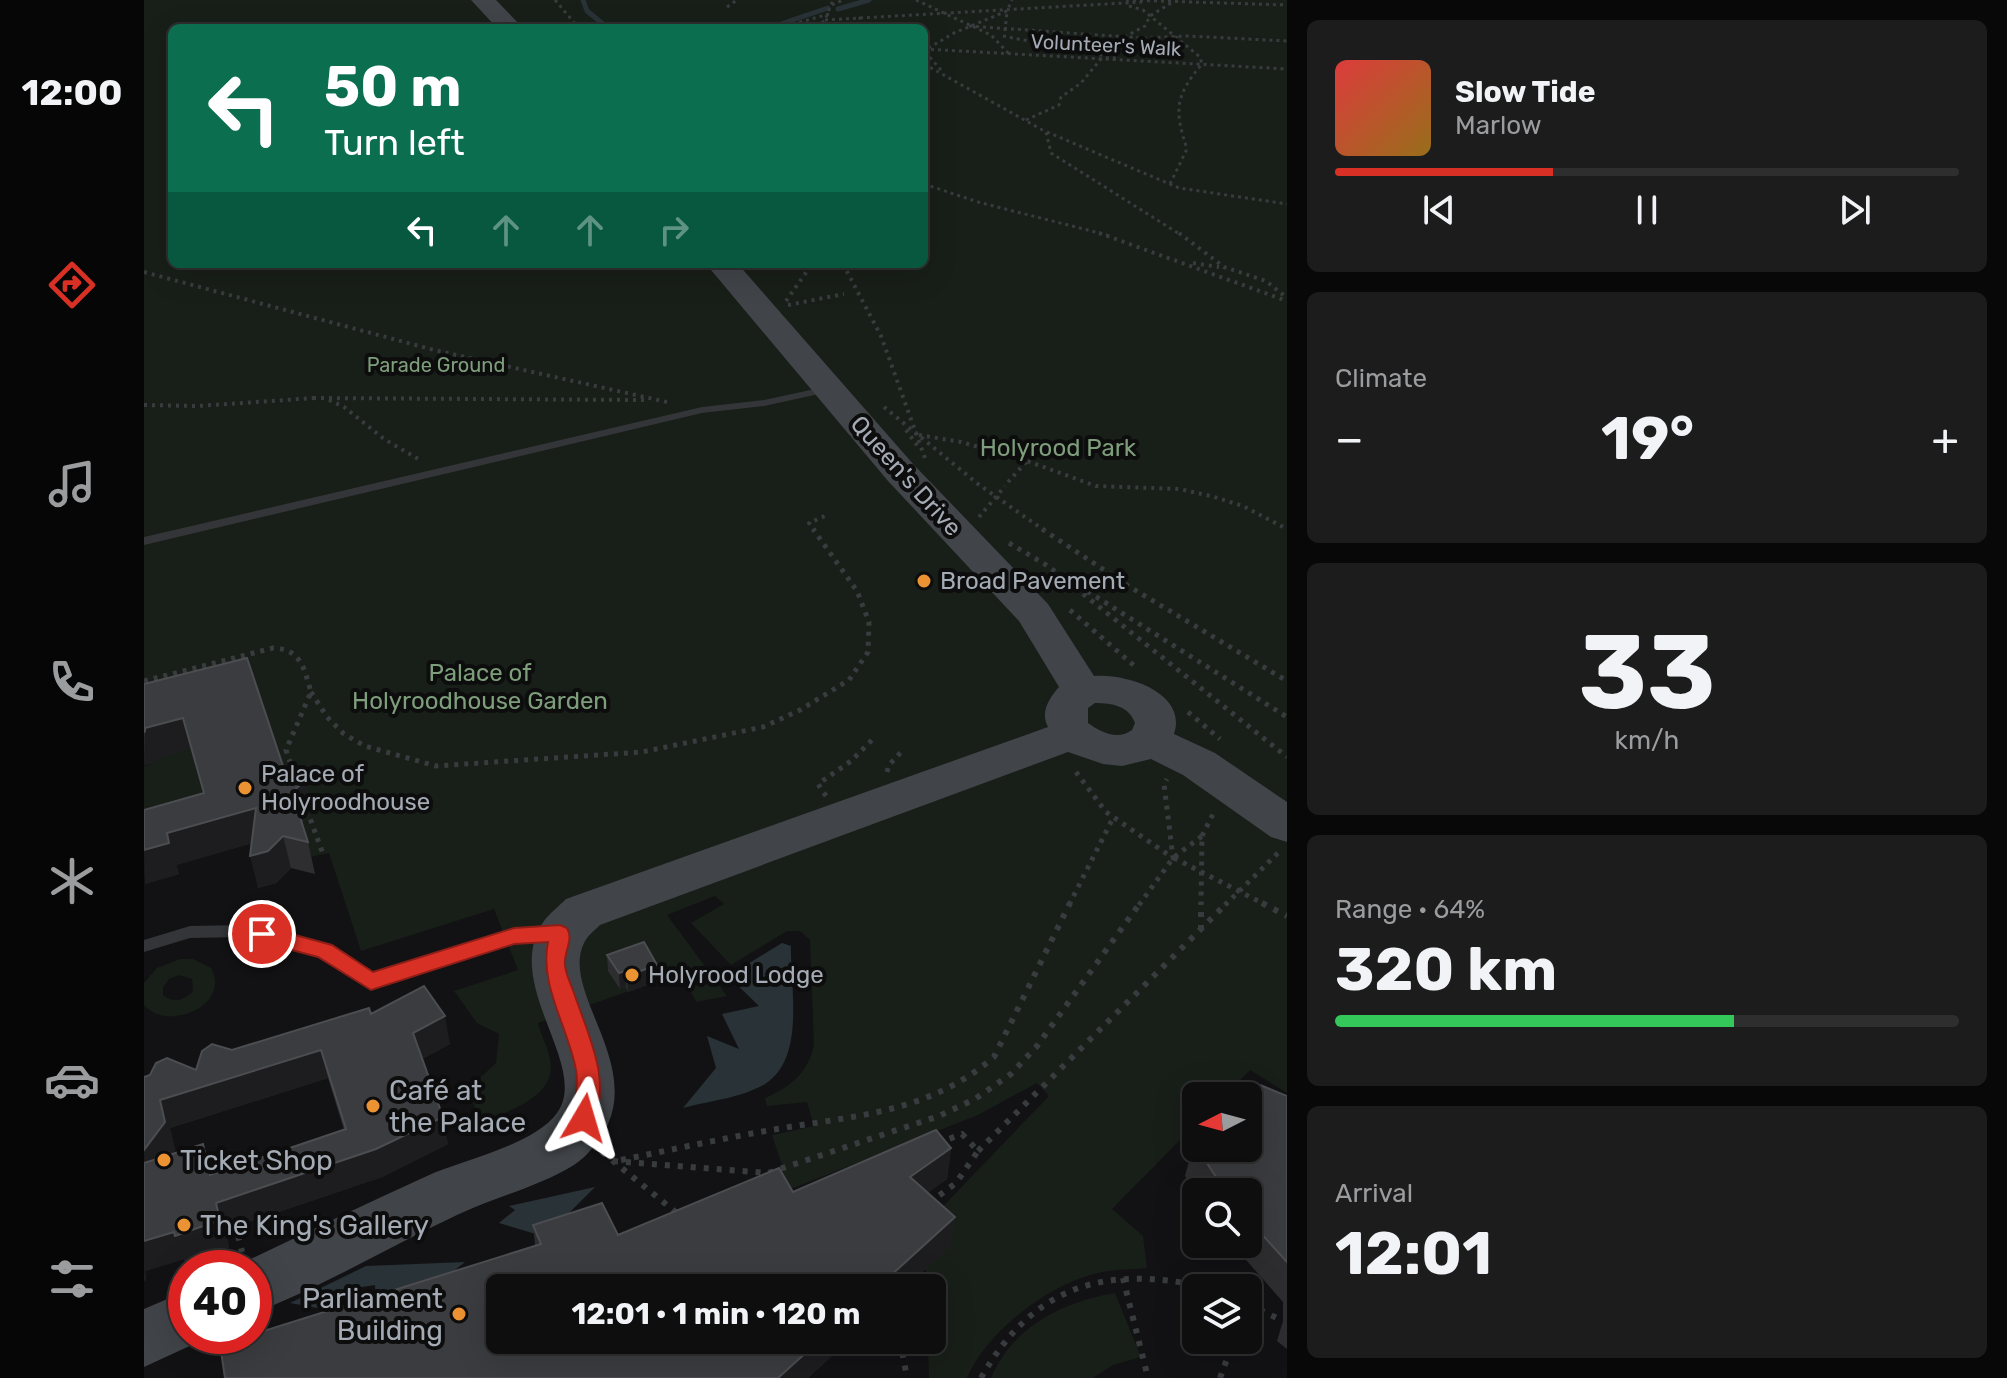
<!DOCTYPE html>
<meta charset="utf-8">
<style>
:root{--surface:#0e0e0f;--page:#1c1c1d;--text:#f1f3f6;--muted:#9b9c9e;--line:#2e2e2f;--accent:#d93025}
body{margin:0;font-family:Rubik,sans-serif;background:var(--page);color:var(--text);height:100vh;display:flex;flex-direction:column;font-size:30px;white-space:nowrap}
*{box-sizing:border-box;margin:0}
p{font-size:26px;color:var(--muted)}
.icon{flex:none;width:44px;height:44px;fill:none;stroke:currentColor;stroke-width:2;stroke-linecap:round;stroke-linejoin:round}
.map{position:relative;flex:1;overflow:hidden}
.side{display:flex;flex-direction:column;gap:20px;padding:20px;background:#080808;width:720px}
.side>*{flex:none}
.top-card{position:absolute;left:24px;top:24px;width:760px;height:244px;border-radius:12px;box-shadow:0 8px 32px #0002,0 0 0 2px var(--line);background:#0b6e4f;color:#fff;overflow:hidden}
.needle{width:52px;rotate:264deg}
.tools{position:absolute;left:1038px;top:1082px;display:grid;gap:16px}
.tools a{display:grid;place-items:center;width:80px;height:80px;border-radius:12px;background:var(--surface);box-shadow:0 8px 32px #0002,0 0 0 2px var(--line);font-size:40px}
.speed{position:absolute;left:24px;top:1250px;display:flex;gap:16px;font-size:40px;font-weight:700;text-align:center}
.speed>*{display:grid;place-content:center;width:104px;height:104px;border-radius:50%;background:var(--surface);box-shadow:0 8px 32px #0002,0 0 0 2px var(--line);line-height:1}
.speed .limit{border:12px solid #d22;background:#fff;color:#111}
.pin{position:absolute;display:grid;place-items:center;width:68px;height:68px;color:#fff;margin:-34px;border:4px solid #fff;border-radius:50%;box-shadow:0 2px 8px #0007}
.me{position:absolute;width:88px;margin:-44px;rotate:7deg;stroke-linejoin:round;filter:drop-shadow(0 0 6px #0008)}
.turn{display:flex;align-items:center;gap:28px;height:168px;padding:0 24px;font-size:36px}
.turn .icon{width:104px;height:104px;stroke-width:2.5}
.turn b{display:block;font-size:56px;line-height:68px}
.lanes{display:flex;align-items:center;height:76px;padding:0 24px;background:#0003;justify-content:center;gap:40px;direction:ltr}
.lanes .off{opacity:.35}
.big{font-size:60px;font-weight:700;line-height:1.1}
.side .widget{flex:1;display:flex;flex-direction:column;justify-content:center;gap:12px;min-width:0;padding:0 28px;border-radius:12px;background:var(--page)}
.side .dial{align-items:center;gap:0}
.dial b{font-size:104px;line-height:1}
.song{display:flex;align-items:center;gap:24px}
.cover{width:96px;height:96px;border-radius:12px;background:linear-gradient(135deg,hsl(0 70% 55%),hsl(40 70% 35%))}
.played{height:8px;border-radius:4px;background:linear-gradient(90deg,var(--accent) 35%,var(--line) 35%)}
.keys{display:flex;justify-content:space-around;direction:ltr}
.heat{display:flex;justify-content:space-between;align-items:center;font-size:44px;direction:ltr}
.charge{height:12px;border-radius:6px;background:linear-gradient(90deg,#34c759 64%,var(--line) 0)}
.trip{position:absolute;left:342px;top:1274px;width:460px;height:80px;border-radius:12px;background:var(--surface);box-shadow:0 8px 32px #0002,0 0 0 2px var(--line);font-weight:700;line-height:80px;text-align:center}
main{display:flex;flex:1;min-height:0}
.menu{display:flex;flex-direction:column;width:144px;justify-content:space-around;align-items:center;background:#060606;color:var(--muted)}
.menu .icon{width:56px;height:56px}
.menu .active{color:var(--accent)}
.menu b{font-size:36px;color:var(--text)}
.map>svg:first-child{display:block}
.green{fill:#181e18;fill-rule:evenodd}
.water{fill:#293237}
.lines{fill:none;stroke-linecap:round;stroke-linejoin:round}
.stream{stroke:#293237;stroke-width:5}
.path-far3{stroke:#393c3f;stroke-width:3;stroke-dasharray:3 4;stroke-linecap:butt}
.path-far2{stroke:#393c3f;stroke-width:4;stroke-dasharray:3 5;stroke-linecap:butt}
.path-far1{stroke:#393c3f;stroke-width:5;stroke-dasharray:4 6;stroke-linecap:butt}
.path{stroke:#393c3f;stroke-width:6;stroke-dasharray:5 8;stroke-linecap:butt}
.lane{fill:#333538;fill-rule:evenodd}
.secondary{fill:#414448;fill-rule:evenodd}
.wall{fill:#2e2e31;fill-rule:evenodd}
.shaded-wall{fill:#1d1d1f}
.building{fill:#3b3c3f;stroke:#4b4d51;stroke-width:2}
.route{fill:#d93025;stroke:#8d1f18;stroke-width:2}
.poi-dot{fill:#eb9332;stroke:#0d0d0e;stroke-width:3}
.labels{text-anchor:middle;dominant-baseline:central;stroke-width:8;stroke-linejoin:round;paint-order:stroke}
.far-street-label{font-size:20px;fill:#a4abb4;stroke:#0d0d0e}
.far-park-label{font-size:20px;fill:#7e9e7b;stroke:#0d0d0e}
.park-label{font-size:24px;fill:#7e9e7b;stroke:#0d0d0e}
.street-label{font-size:24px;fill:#a4abb4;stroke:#0d0d0e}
.poi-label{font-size:24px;fill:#a4abb4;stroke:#0d0d0e;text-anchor:start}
.near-poi-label{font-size:28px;fill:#a4abb4;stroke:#0d0d0e;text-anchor:start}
</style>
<main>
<nav class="menu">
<b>12:00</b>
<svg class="icon active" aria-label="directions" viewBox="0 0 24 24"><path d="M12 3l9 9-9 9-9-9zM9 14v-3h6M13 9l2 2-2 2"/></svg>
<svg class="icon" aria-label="music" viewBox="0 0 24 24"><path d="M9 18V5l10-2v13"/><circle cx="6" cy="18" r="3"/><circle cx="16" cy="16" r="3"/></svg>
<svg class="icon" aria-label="phone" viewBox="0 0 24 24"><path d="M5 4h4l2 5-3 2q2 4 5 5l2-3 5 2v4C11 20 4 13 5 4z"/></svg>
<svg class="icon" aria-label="climate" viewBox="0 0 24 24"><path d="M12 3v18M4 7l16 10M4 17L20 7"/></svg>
<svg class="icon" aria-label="car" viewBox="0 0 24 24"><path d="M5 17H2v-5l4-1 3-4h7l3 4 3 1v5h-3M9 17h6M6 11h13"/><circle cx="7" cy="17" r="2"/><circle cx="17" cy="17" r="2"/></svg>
<svg class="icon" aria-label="filters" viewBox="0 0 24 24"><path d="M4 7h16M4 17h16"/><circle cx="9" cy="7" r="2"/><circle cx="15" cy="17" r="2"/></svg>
</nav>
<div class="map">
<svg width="1143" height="1378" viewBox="0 0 1143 1378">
<rect width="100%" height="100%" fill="#121214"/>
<g class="green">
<path d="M0,0H1143V1093L1106,1070L1080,1096H1052V1124L968,1209L999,1236L1003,1268C987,1270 970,1269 954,1273C905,1284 842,1332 823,1378H785L784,1340H788V1288H782L781,1225L905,1096L893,1083L834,1115L614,1202L607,1183L640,1171L628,1135L670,1126L663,1102L623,1106L621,1098C646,1087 664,1073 670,1045L666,940L656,931H643L587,965L547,923L580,904L571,896L523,915L583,996L552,1002L537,973L394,1023C397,1035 404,1047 406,1059C414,1097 365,1110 338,1123L323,1090L352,1063L355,1034L333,1023L310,991L374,970L350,909L217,951L185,853L166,857L155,823L161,819L0,718ZM28,28H780V264H28Z"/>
<polygon points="48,749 69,825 0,844 0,766 11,763 10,759"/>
<path d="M36,959H49L67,968C88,1005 24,1033 0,1005V983L13,968ZM35,975L48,979L49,991C41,1000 29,1004 19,995V987L25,979Z"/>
<path d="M971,1293L997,1357L969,1365L949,1378H847C869,1326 919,1302 971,1293Z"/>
</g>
<g class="water">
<path d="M638,943L647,946C646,987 662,1058 621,1084C598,1098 565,1101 539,1108L572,1068L563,1036L595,1049L578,1014L615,1006L584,976Z"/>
<polygon points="451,1187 409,1229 395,1235 355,1223 371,1210 365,1206"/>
<polygon points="321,1262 251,1318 232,1301 231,1285 205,1289 190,1311 146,1303 222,1266"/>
</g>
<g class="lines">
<g class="stream">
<polyline points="439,0 443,11 464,28"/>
<polyline points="694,9 725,0"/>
<polyline points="625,28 684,8"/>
</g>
<g class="path-far3">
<polyline points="411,0 433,26 441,28"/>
<polyline points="772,0 847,35 865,54"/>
<polyline points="982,0 1143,5"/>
<polyline points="688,5 699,0"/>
<path d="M985,6L999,10L1056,57L1058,64C1031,96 1030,110 1043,149L1026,184"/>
<polyline points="583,7 593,0"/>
<polyline points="715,17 724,28"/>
<polyline points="681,20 998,2"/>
<polyline points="825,26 999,38 1044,36 1143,41"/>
<polyline points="635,28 685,14"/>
<polyline points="673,28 681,20 689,0"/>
<polyline points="861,31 863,11"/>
<polyline points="859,36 972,58"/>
<polyline points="780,49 1143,69"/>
<polyline points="780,64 902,132 907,153 1037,235"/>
<polyline points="797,70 783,54 783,49 810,33 863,11 868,0"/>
<polyline points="882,120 915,105 917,97 937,83 971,42 1001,26 1006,16 1027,3"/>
<polyline points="903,132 1035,188 1143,204"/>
<polyline points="780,184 834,202 963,235"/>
</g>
<g class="path-far2">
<polyline points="955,233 1143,301"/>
<polyline points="1035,233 1080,267 1122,281 1143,298"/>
<polyline points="1049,263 1075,267"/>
<polyline points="699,264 737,336 781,458"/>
<polyline points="0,272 290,350 523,402"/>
<polyline points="642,301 668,264"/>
<polyline points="644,305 700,294"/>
<polyline points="169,398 500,400"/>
<polyline points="185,400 200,407 240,439 276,460"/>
<polyline points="0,405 54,406 171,398"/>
<polyline points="740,407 834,484 901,531"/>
<polyline points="762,430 775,448"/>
<polyline points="775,435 817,442 883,461 952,486 1035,489 1067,496 1099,506 1143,529"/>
<polyline points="864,482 883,461"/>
<polyline points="835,517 861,486"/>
<polyline points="671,531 665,523 683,515"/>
</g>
<g class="path-far1">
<polyline points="898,529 986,587 1143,681"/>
<polyline points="865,543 904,566 1143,757"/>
<polyline points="935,586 1143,717"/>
<polyline points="926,610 994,669"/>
<path d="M0,681L129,648C157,649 160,668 167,692L142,750L154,785"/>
<polyline points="167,692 183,717 200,734 221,746 292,766 498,752 619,727 656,710 705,680 724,652 725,622 713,591 669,529"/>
<polyline points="1044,712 1076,739"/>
<polyline points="743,772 745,765 759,750"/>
<polyline points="932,772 962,812 1029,858 1020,784 1023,779"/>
<polyline points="682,796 674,784 707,761 732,736"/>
<polyline points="163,810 179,854"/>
<polyline points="1058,836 1070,812"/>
<polyline points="1030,858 1122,905"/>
<polyline points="925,905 969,818"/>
<polyline points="995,905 1029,858 1058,836 1057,905"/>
<polyline points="1081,905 1137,850"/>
</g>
<g class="path">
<polyline points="1118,903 1143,916"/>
<polyline points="1057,930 1057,903"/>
<polyline points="834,1151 1083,903"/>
<polyline points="458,1152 534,1214"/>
<path d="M477,1160C531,1149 585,1137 639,1128C718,1115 787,1111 850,1057L926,903"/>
<polyline points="469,1161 624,1173 795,1116 831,1099 867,1074 893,1046 996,903"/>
<polyline points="785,1203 812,1183 834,1151 818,1134 797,1142"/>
<polyline points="91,1223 98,1252"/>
<polyline points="979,1278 1004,1378"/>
<polyline points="1104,1304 1139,1321"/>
<polyline points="756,1340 763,1378"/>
<path d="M837,1378C890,1284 963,1264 1065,1288"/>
<polyline points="1076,1378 1090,1340"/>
</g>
<g class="lane">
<polygon points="685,386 691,389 689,391 620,406 558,413 0,545 0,537 558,407 620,400"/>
<polygon points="99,925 137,931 186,946 229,975 370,930 411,927 417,929 419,933 417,937 411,939 370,942 227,989 174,956 137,943 99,937 46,938 0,952 0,940 46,926"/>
</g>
<g class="secondary">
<polygon points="327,0 352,0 379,28 353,28"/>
<path d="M562,264H594L770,465L904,604L950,676C981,673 1044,692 1030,734L1071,753L1143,802V842L1127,837L1039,775L1007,759L978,766L959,764L924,752L456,925C451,930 443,936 440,943C417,990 493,1058 464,1124C456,1140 445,1155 430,1165C394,1187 351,1197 313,1215C245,1247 180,1286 110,1313V1268L90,1267C154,1237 218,1205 283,1176C319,1160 390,1145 413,1113C447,1066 356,983 400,921C406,913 415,906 422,899L904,727C896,713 905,698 915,687L875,621L744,481ZM951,703C968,703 985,706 991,723L988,730C973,741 957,732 944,723V708Z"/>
<polygon points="42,1291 42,1336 64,1336 63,1338 0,1367 0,1309"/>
</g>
</g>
<g class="wall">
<polygon points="0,684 143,778 161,781 168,812 158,822 164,842 171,874 147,868 132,883 114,888 108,843 32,865 35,874 1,884 0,810 60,793 48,749 10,759 11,763 0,765"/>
<polygon points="463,955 514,981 484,992 482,987 476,989 464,971"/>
<path d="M227,1014L306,1044L278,1059L304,1144L238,1177L81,1230L85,1247L41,1263L40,1259L1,1271L2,1280L0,1281V1077L52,1070L88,1050ZM184,1078L200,1130L69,1174L28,1154L31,1150L26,1128Z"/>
<polygon points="1143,1096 1143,1349 1133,1341 1139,1321 1139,1302 1088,1244 1104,1244 1104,1192 1052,1192 1052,1193 1041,1176 1052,1135 1052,1148"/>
<polygon points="807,1148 803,1179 783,1193 811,1217 805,1247 761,1288 356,1288 356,1340 705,1340 664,1378 81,1378 391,1245 389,1225 474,1235 649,1192"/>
</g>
<g class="shaded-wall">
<polygon points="39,718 48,749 10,759 11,763 0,765 1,728"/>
<polygon points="161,781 168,812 155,824 148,792"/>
<polygon points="112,808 120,840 32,865 35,874 1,884 0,850 23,833"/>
<polygon points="139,836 147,868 132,883 114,888 106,856"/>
<polygon points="513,965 514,981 484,992 483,976"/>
<polygon points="481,971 482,987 476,989 475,973"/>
<polygon points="301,1016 306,1044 274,1061 269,1033"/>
<polygon points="177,1050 184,1078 26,1128 31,1150 0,1192 0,1150 16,1100"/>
<polygon points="299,1117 304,1144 238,1177 81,1230 85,1247 41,1263 40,1259 1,1271 2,1280 0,1281 0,1241 66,1175 59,1144 68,1171 75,1202"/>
<polygon points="807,1148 803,1179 762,1208 766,1177"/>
<polygon points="811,1217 805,1247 761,1288 733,1288"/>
<polygon points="676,1340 705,1340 664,1378 634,1378"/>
</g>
<g class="building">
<polygon points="103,658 143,778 161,781 148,792 164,842 139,836 124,851 106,856 112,808 23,833 25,843 0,850 0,810 60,793 39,718 1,728 1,731 0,732 0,684"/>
<polygon points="500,942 513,965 483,976 481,971 475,973 463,955"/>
<polygon points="280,986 301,1016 269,1033 299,1117 232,1149 72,1203 76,1220 31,1236 30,1232 0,1241 0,1163 59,1144 66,1175 202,1129 177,1050 16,1100 21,1122 0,1150 0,1077 6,1075 12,1063 23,1058 52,1070 58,1051 68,1044 88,1050 225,1008 227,1014"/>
<polygon points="1116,1085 1143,1096 1143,1262 1104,1219 1104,1192 1082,1192 1053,1148 1104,1148 1104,1096 1080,1096 1082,1094"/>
<polygon points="792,1130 807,1148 766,1177 811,1217 733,1288 356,1288 356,1340 676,1340 634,1378 81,1378 76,1345 104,1336 110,1336 110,1334 397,1244 389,1225 458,1203 474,1235 635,1168 649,1192"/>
</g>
<path class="route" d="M416,925L423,928C430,940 420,951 421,964C421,973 427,984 430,993C444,1035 469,1082 448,1125L440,1128L432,1125C426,1112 436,1088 432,1070C424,1027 395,985 404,942L370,944L227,990L174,957L110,940L107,934L110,929L118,926L188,945L229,972L370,928Z"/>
<g class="poi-dot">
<circle cx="780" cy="581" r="8"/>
<circle cx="101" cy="788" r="8"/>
<circle cx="488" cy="975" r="8"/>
<circle cx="229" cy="1106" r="8"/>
<circle cx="20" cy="1160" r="8"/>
<circle cx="40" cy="1225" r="8"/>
<circle cx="315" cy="1314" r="8"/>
</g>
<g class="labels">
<g class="far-street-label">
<text transform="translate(962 45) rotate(3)">Volunteer's Walk</text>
</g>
<g class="far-park-label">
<text x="292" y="365">Parade Ground</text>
</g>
<g class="park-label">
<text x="914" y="448">Holyrood Park</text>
<text x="336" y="673">Palace of<tspan x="336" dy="28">Holyroodhouse Garden</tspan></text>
</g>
<g class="street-label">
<text transform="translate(762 476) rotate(48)">Queen's Drive</text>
</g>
<g class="poi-label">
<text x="796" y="581">Broad Pavement</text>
<text x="117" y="774">Palace of<tspan x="117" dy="28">Holyroodhouse</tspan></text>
<text x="504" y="975">Holyrood Lodge</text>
</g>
<g class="near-poi-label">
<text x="245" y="1090">Café at<tspan x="245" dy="32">the Palace</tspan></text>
<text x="36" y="1160">Ticket Shop</text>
<text x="56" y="1225">The King's Gallery</text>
<text x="299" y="1298" text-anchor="end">Parliament<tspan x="299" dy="32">Building</tspan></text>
</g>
</g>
</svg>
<div class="tools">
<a><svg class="needle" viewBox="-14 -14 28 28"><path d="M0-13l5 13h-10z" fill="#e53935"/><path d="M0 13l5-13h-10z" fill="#9b9c9e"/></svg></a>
<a><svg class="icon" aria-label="search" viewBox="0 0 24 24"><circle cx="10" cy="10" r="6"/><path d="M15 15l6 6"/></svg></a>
<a><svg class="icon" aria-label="layers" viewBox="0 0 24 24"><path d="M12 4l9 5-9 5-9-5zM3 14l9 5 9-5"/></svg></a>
</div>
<div class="speed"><div class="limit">40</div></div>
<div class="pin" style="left:118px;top:934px;background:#d93025"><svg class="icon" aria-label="arrive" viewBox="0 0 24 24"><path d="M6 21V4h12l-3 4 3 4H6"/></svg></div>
<svg class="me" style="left:440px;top:1118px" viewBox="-20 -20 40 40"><path d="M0-17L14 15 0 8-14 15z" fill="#d93025" stroke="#fff" stroke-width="4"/></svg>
<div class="trip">12:01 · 1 min · 120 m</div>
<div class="top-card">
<div class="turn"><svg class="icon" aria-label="left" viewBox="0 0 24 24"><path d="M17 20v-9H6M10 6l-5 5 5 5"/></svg><div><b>50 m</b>Turn left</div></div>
<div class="lanes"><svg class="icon" aria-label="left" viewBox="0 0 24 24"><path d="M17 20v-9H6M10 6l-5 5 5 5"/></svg><svg class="icon off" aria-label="ahead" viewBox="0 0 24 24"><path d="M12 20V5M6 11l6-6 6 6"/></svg><svg class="icon off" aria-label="ahead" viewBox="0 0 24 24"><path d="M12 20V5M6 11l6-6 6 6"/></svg><svg class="icon off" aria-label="right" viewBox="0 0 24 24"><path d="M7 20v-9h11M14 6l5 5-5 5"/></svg></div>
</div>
</div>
<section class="side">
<div class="widget">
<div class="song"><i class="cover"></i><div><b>Slow Tide</b><p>Marlow</p></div></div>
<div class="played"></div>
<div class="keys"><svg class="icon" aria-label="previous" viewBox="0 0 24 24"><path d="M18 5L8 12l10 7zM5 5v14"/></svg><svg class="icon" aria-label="pause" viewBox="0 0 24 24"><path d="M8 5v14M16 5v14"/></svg><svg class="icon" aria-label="next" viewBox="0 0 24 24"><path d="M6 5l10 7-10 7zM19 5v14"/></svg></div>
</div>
<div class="widget"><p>Climate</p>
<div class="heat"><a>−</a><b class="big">19°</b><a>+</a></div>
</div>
<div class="widget dial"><b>33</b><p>km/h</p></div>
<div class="widget"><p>Range · 64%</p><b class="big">320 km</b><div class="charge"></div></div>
<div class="widget"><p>Arrival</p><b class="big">12:01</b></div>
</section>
</main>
